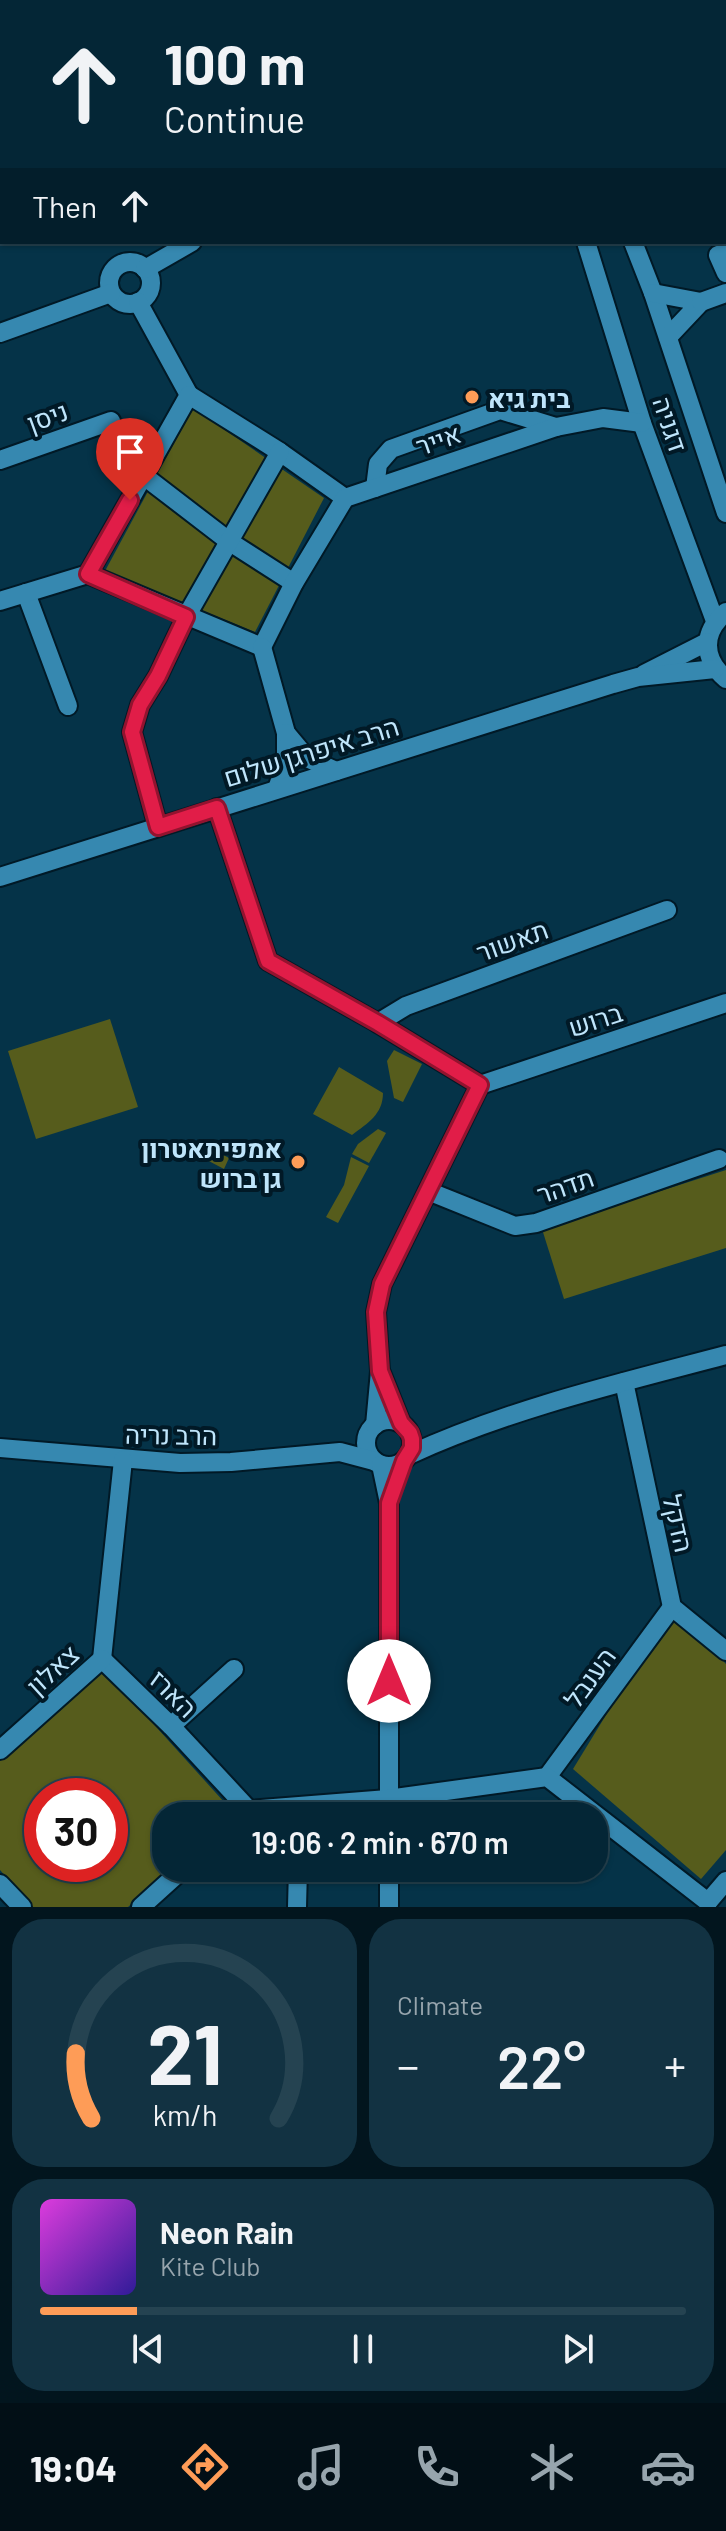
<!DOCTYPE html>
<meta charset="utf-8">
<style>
:root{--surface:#042636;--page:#123242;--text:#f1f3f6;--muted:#97a5ad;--line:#254351;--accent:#fe9c57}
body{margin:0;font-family:Barlow,Heebo,sans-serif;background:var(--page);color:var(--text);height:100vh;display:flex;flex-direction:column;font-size:30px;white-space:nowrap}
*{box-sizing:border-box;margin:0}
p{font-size:26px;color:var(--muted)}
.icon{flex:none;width:44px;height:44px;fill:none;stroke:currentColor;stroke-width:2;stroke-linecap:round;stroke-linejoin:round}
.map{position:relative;height:1907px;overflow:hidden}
.panel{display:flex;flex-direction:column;gap:12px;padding:12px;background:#02151e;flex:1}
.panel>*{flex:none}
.guide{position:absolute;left:0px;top:0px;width:726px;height:244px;box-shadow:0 2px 6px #0004,0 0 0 2px var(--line);background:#042636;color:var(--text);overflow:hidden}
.speed{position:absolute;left:24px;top:1778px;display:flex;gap:16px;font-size:40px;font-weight:700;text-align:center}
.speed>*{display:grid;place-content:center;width:104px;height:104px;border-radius:50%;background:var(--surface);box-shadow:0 2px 6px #0004,0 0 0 2px var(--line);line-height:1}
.speed .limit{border:12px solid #d22;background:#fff;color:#111}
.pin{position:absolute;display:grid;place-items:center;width:68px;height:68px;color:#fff;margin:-82px -34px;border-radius:50% 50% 50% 0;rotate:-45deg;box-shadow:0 0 8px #0007}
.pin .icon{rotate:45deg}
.me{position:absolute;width:88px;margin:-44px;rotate:0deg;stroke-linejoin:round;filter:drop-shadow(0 0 6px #0008)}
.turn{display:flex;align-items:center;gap:28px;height:168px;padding:0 32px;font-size:36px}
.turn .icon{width:104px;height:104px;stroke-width:2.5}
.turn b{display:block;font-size:56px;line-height:68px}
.then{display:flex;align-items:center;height:76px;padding:0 32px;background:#0003;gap:16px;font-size:30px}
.big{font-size:60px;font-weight:600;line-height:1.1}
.panel .card{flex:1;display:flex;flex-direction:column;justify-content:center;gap:12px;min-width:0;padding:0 28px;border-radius:32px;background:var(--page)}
.panel .dial{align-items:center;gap:0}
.dial svg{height:208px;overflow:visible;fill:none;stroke:var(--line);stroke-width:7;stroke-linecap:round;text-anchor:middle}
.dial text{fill:var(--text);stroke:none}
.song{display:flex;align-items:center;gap:24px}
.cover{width:96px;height:96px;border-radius:12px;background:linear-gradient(135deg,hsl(300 70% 55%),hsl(250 70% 35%))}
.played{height:8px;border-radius:4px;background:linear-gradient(90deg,var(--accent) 15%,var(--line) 15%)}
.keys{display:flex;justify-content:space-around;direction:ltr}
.heat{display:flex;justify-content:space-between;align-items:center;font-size:44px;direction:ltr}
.panel .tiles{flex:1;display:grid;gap:12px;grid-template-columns:1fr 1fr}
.card:last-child{grid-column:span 2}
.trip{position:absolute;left:152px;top:1802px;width:456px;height:80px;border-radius:32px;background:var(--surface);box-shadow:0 2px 6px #0004,0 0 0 2px var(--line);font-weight:600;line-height:80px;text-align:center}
.menu{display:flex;height:128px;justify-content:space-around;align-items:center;background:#020f16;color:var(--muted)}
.menu .icon{width:56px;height:56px}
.menu .on{color:var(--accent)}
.menu b{font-size:36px;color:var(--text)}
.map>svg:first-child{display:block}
.green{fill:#565c1c;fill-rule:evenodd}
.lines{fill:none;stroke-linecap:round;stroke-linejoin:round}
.minor-casing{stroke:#011926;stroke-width:22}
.minor{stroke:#3688b0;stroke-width:18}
.route-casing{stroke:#92132f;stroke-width:20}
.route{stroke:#e11d48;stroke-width:14}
.poi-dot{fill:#fe9c57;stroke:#011926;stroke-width:3}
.labels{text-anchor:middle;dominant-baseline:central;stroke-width:8;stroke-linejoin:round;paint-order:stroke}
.poi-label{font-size:26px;font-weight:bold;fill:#bfe5fb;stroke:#011926;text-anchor:start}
.street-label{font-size:26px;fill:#bfe5fb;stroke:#011926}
</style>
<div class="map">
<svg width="726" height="1907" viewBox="0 0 726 1907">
<rect width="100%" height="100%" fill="#053348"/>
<g class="green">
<polygon points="193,408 324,498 255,632 105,571"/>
<polygon points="110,1019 138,1107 36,1139 8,1051"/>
<polygon points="394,1050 422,1064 403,1102 394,1098 387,1061"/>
<path d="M339,1067L383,1093C383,1114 368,1123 352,1135L313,1114Z"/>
<polygon points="378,1129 386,1133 369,1163 352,1154 358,1144"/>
<polygon points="209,1147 229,1158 224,1169 203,1158"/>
<polygon points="351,1157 369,1166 338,1223 326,1217 344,1185"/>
<polygon points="726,1170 726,1248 564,1299 542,1229"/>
<polygon points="672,1607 726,1664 726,1850 701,1879 573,1769"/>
<path d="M102,1667L234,1813L231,1816H166V1868H172L128,1907H33L0,1870V1751ZM42,1796H110V1864H42Z"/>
</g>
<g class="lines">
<defs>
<g id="minor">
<polyline points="609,2 613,0"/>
<polyline points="641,2 644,0"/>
<polyline points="586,242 642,423 715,621"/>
<polyline points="633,242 653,293 726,513"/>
<polyline points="726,253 718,255 726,273"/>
<circle cx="130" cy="283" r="21"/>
<polyline points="145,269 192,242"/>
<polyline points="653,293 701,302 668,337"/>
<polyline points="138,302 189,395"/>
<polyline points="701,302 726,293"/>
<polyline points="0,333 111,293"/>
<polyline points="0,460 111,421"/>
<polyline points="144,476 230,542 294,583"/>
<polyline points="375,488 378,464 391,449 500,410 556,427"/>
<polyline points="88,574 189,395 280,452 345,498"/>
<polyline points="26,593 68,706"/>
<polyline points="0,601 88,574 262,647 294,583 345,498 556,427 603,418 642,423"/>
<path d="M726,612C702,632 702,658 726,679"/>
<polyline points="262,647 286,733 286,762 277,789"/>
<polyline points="644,674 707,642"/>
<polyline points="286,733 307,758 336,771"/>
<polyline points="217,808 268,961 378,1023 480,1085"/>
<polyline points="158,827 132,732 140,705 158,676 186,617 280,452"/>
<polyline points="0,877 613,684 638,677 715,669"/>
<polyline points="378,1023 406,1006 667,910"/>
<polyline points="480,1085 726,1003"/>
<polyline points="428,1191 515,1226 536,1223 719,1159"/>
<polyline points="381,1373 401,1423"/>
<polyline points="624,1382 672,1607 726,1651"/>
<circle cx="389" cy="1443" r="23"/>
<polyline points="375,1425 380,1371 376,1312 382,1284 480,1085"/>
<polyline points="0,1448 180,1463 231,1462 340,1452 374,1461"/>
<path d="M409,1455C509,1409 620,1383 726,1355"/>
<polyline points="381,1465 389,1503 389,1816"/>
<polyline points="102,1659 171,1726 249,1810"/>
<polyline points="102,1659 123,1460"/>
<polyline points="171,1726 234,1669"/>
<polyline points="0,1750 102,1659"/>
<polyline points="547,1777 672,1607"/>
<polyline points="249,1810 388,1799 547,1777 708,1902"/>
<polyline points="389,1868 389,1907"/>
<polyline points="0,1884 22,1907"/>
<polyline points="708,1902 726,1881"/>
<polyline points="141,1907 184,1868"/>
<polyline points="297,1907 298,1868"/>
</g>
</defs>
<use href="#minor" class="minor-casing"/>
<use href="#minor" class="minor"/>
</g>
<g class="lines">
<defs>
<polyline id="route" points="130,500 88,574 186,617 158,676 140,705 132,732 158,827 217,808 268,961 378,1023 480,1085 382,1284 376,1312 380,1371 401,1423 410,1433 412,1439 412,1448 404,1461 389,1503 389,1681"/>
</defs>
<use href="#route" class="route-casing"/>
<use href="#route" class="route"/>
</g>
<g class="poi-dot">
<circle cx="472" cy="397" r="8"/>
<circle cx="298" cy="1162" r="8"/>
</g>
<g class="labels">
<g class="poi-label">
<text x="488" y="397">בית גיא</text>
<text x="282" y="1147" text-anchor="end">אמפיתאטרון<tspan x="282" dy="30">גן ברוש</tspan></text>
</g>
<g class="street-label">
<text transform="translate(47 416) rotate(-20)">ניסן</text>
<text transform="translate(671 424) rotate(71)">דגניה</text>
<text transform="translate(438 439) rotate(-19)">אייר</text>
<text transform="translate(311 751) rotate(-17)">הרב איפרגן שלום</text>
<text transform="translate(512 940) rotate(-20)">תאשור</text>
<text transform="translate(595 1019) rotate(-18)">ברוש</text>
<text transform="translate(565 1185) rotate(-19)">תדהר</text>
<text transform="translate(171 1434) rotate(1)">הרב נריה</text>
<text transform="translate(679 1523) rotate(77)">הדקל</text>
<text transform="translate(52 1669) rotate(-42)">צאלון</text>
<text transform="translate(589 1677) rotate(-54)">הענבל</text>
<text transform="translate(174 1693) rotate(45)">הארז</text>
</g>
</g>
</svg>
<div class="speed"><div class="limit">30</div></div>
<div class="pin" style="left:130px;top:500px;background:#d93025"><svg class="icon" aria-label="arrive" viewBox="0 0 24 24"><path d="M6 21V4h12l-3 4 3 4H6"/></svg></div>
<svg class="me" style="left:389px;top:1681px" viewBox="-20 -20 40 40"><circle r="19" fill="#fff"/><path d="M0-13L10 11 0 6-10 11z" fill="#e11d48"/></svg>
<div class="trip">19:06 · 2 min · 670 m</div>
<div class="guide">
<div class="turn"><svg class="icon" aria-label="ahead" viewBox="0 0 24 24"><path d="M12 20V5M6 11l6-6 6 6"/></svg><div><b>100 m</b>Continue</div></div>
<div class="then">Then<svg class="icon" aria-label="ahead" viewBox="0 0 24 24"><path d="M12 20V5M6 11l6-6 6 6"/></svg></div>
</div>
</div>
<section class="panel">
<div class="tiles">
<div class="card dial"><svg viewBox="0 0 100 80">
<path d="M14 69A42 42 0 1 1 86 69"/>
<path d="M14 69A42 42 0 0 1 8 44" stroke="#fe9c57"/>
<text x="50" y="56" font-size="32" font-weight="700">21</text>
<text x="50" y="72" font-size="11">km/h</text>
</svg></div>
<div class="card"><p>Climate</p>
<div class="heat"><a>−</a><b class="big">22°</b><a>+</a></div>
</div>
<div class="card">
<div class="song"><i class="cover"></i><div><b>Neon Rain</b><p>Kite Club</p></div></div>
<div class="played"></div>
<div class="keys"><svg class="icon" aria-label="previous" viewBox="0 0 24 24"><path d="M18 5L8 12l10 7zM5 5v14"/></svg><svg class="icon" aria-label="pause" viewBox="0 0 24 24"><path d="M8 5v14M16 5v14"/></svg><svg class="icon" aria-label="next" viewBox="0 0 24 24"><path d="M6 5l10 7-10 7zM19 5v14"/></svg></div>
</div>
</div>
</section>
<nav class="menu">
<b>19:04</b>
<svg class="icon on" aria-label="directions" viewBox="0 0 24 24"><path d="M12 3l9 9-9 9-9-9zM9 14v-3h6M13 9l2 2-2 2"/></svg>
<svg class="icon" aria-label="music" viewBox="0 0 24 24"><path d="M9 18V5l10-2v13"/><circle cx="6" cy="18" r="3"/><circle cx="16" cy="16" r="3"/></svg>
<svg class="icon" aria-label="phone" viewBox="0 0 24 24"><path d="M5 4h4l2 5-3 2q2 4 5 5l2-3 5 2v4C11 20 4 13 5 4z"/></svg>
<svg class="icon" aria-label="climate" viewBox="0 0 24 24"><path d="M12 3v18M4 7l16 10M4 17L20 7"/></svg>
<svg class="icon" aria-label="car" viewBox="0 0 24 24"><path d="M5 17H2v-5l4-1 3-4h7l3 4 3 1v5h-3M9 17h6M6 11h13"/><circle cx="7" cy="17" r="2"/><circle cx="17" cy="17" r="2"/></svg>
</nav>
